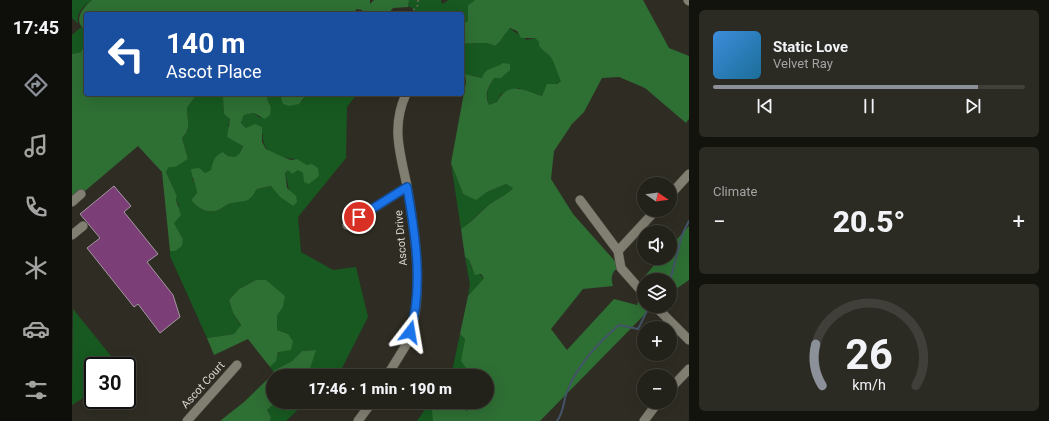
<!DOCTYPE html>
<meta charset="utf-8">
<style>
:root{--surface:#23221a;--page:#2b2a23;--text:#f1f3f6;--muted:#a3a4a2;--line:#403f39;--accent:#8c9099}
body{margin:0;font-family:Roboto,sans-serif;background:var(--page);color:var(--text);height:100vh;display:flex;flex-direction:column;font-size:15px;white-space:nowrap}
*{box-sizing:border-box;margin:0}
p{font-size:13px;color:var(--muted)}
.icon{flex:none;width:22px;height:22px;fill:none;stroke:currentColor;stroke-width:2;stroke-linecap:round;stroke-linejoin:round}
.map{position:relative;flex:1;overflow:hidden}
.drawer{display:flex;flex-direction:column;gap:10px;padding:10px;background:#13130e;width:360px}
.drawer>*{flex:none}
.top-card{position:absolute;left:12px;top:12px;width:380px;height:84px;border-radius:4px;box-shadow:0 4px 16px #0002,0 0 0 1px var(--line);background:#1a4fa0;color:#fff;overflow:hidden}
.needle{width:26px;rotate:103deg}
.controls{position:absolute;left:565px;top:177px;display:grid;gap:8px}
.controls a{display:grid;place-items:center;width:40px;height:40px;border-radius:50%;background:var(--surface);box-shadow:0 4px 16px #0002,0 0 0 1px var(--line);font-size:20px}
.speed{position:absolute;left:12px;top:357px;display:flex;gap:8px;font-size:20px;font-weight:700;text-align:center}
.speed>*{display:grid;place-content:center;width:52px;height:52px;border-radius:50%;background:var(--surface);box-shadow:0 4px 16px #0002,0 0 0 1px var(--line);line-height:1}
.speed .limit{border:2px solid #111;border-radius:6px;background:#fff;color:#111}
.pin{position:absolute;display:grid;place-items:center;width:34px;height:34px;color:#fff;margin:-17px;border:2px solid #fff;border-radius:50%;box-shadow:0 1px 4px #0007}
.me{position:absolute;width:44px;margin:-22px;rotate:14deg;stroke-linejoin:round;filter:drop-shadow(0 0 3px #0008)}
.turn{display:flex;align-items:center;gap:14px;height:84px;padding:0 16px;font-size:18px}
.turn .icon{width:52px;height:52px;stroke-width:2.5}
.turn b{display:block;font-size:28px;line-height:34px}
.big{font-size:30px;font-weight:800;line-height:1.1}
.drawer .tile{flex:1;display:flex;flex-direction:column;justify-content:center;gap:6px;min-width:0;padding:0 14px;border-radius:6px;background:var(--page)}
.drawer .dial{align-items:center;gap:0}
.dial svg{height:104px;overflow:visible;fill:none;stroke:var(--line);stroke-width:7;stroke-linecap:round;text-anchor:middle}
.dial text{fill:var(--text);stroke:none}
.song{display:flex;align-items:center;gap:12px}
.cover{width:48px;height:48px;border-radius:6px;background:linear-gradient(135deg,hsl(210 70% 55%),hsl(200 70% 35%))}
.played{height:4px;border-radius:2px;background:linear-gradient(90deg,var(--accent) 85%,var(--line) 85%)}
.keys{display:flex;justify-content:space-around;direction:ltr}
.heat{display:flex;justify-content:space-between;align-items:center;font-size:22px;direction:ltr}
.trip{position:absolute;left:194px;top:369px;width:228px;height:40px;border-radius:20px;background:var(--surface);box-shadow:0 4px 16px #0002,0 0 0 1px var(--line);font-weight:800;line-height:40px;text-align:center}
main{display:flex;flex:1;min-height:0}
.tab-bar{display:flex;flex-direction:column;width:72px;justify-content:space-around;align-items:center;background:#0e0e0a;color:var(--muted)}
.tab-bar .icon{width:28px;height:28px}
.tab-bar .active{color:var(--accent)}
.tab-bar b{font-size:18px;color:var(--text)}
.map>svg:first-child{display:block}
.green{fill:#175920}
.forest{fill:#2e6f34}
.lines{fill:none;stroke-linecap:round;stroke-linejoin:round}
.stream{stroke:#435468;stroke-width:2}
.building{fill:#7b3e76;stroke:#a398a1}
.minor-casing{stroke:#49483f;stroke-width:10}
.path{stroke:#6d6b62;stroke-width:1.5;stroke-dasharray:2 3;stroke-linecap:butt}
.minor{stroke:#817f72;stroke-width:9}
.route-casing{stroke:#114b97;stroke-width:10}
.route{stroke:#1a73e8;stroke-width:7}
.labels{text-anchor:middle;dominant-baseline:central;stroke-width:4;stroke-linejoin:round;paint-order:stroke}
.street-label{font-size:11px;fill:#d9d8d1;stroke:#2f2d23}
</style>
<main>
<nav class="tab-bar">
<b>17:45</b>
<svg class="icon active" aria-label="directions" viewBox="0 0 24 24"><path d="M12 3l9 9-9 9-9-9zM9 14v-3h6M13 9l2 2-2 2"/></svg>
<svg class="icon" aria-label="music" viewBox="0 0 24 24"><path d="M9 18V5l10-2v13"/><circle cx="6" cy="18" r="3"/><circle cx="16" cy="16" r="3"/></svg>
<svg class="icon" aria-label="phone" viewBox="0 0 24 24"><path d="M5 4h4l2 5-3 2q2 4 5 5l2-3 5 2v4C11 20 4 13 5 4z"/></svg>
<svg class="icon" aria-label="climate" viewBox="0 0 24 24"><path d="M12 3v18M4 7l16 10M4 17L20 7"/></svg>
<svg class="icon" aria-label="car" viewBox="0 0 24 24"><path d="M5 17H2v-5l4-1 3-4h7l3 4 3 1v5h-3M9 17h6M6 11h13"/><circle cx="7" cy="17" r="2"/><circle cx="17" cy="17" r="2"/></svg>
<svg class="icon" aria-label="filters" viewBox="0 0 24 24"><path d="M4 7h16M4 17h16"/><circle cx="9" cy="7" r="2"/><circle cx="15" cy="17" r="2"/></svg>
</nav>
<div class="map">
<svg width="617" height="421" viewBox="0 0 617 421">
<rect width="100%" height="100%" fill="#2f2d23"/>
<g class="green">
<path d="M0,0H20C11,7 4,12 6,24L0,18Z"/>
<polygon points="337,0 369,0 370,4 377,0 403,0 396,5 396,21 390,24 390,14 345,14 339,7 336,7"/>
<polygon points="9,27 14,30 14,46 9,52 0,54 0,35"/>
<path d="M437,28L455,40L463,38L467,42V46C470,50 473,52 477,55C482,60 486,73 489,81L474,90L470,96L446,88L429,94L425,102L417,105C413,94 416,88 422,78L429,77L433,74L424,69L411,78L393,74L390,43C403,45 411,40 423,46C430,41 432,35 437,28Z"/>
<path d="M125,94H146L151,98L152,114L158,119L156,126L171,145L168,153L163,158L156,156L151,152L141,162L140,170L120,178L124,186L125,193L119,200C124,207 134,213 143,211C149,210 154,204 160,203C175,200 177,203 185,189L200,186L208,197L221,206L213,173L216,170H226L231,173L235,165C231,164 227,160 224,159C208,158 189,153 191,134L174,128L169,123L172,115L182,113L188,118L196,102L195,96L211,94L209,98L217,106L230,101L235,94H285L275,107L274,158L226,217L229,252L261,270L284,267L296,317L266,376H233L238,369L243,350L230,351L220,361L201,371L198,367C205,359 210,344 216,334L205,330V316L211,307L184,280L167,289L157,300L161,313L169,326L162,334L135,338L98,256V251H103L111,239L102,223L107,205L104,200L105,196L94,172L97,167L116,159L110,138C120,129 115,120 115,108Z"/>
<path d="M379,163L391,194L404,199L415,192L434,184L441,188C435,195 426,198 418,204C407,212 401,221 389,229Z"/>
<polygon points="393,257 397,260 400,269 412,278 396,296 398,285"/>
<polygon points="1,309 47,366 21,366 21,392 0,405"/>
<polygon points="388,334 393,339 391,352 394,368 401,371 402,376 375,376 381,367"/>
<polygon points="204,402 234,402 214,421 198,421 199,417 195,410"/>
<polygon points="358,402 365,402 360,411 362,421 345,421"/>
</g>
<g class="forest">
<path d="M20,0H298V4L302,0H337L336,7L321,8L316,14H291L290,10L284,9L283,14H14V30C0,22 10,8 20,0Z"/>
<path d="M403,0H571L597,48L617,56V119L614,123L573,88L547,77L530,78L512,112L500,124L482,151L479,179L501,214L549,268L543,270C539,275 539,280 541,286L511,289L479,329L495,350L542,299L565,305L573,276L588,258H598V247L617,226V280L598,293V280H572V306H581L468,421H361L360,411L365,402H389L390,406L395,411L401,402H415V376H402L401,371L394,368L389,361L393,339L388,334L396,296L412,278L409,274L403,275L397,260L393,257L389,229C401,221 407,213 418,204C426,198 435,195 441,188L434,184L415,192L404,200L391,194L379,163L394,82L393,74L410,78C413,67 423,69 431,63L438,64V70L429,78H422C416,88 412,94 417,105L425,102C437,80 451,90 470,96L475,84H485L489,81C485,73 482,60 477,55C473,52 470,50 467,46V42L463,38H449L445,31L438,28C432,34 430,41 423,46C411,40 403,45 390,43V24L396,21V5Z"/>
<path d="M12,46H14V94H125L115,108C115,120 120,129 110,138L116,159L103,167H97L94,172L105,196L104,200L109,215L102,223L111,239L110,246L103,251H98L90,172L66,146L0,202V54L9,52Z"/>
<path d="M146,94H203L195,96L196,102L199,107L198,115L193,119L182,113L172,115L169,123L174,128L183,124L190,127V142L194,149L211,157L219,160L225,159L235,165L240,164L246,168L247,176L237,184L232,182L231,173L226,170L220,174L216,170L213,173L215,188L224,196L225,202L221,206L208,197L199,186L185,189C176,204 175,200 160,203C154,204 149,210 143,211C134,213 124,207 119,200L125,193C124,184 120,178 119,169L127,168L133,173L139,170C141,161 142,156 151,152L156,156L163,157L168,153L171,146L155,137L158,119L152,114L151,98Z"/>
<polygon points="211,94 235,94 227,104 217,106 211,104 209,98"/>
<polygon points="184,280 194,280 213,296 211,307 205,316 205,330 216,334 221,341 219,350 206,352 204,361 198,367 176,339 142,355 135,338 162,334 169,325 161,313 157,300 167,289"/>
<polygon points="244,350 238,369 233,376 201,376 201,402 204,402 195,410 199,417 198,421 148,421 172,402 202,373 201,371 220,361 230,351"/>
</g>
<g class="lines">
<g class="stream">
<polyline points="598,281 610,235 617,221"/>
<path d="M485,421C492,412 491,402 495,392C505,365 526,343 547,325L566,329L576,309"/>
</g>
</g>
<polygon class="building" points="42,186 59,206 52,212 86,254 75,262 101,295 108,317 88,333 66,304 62,307 15,248 28,238 8,214"/>
<g class="lines">
<defs>
<g id="minor">
<polyline points="616,0 617,1"/>
<polyline points="598,195 617,174"/>
<polyline points="508,200 546,251 549,268 572,294"/>
<polyline points="0,202 9,194"/>
<polyline points="275,225 335,187"/>
<polyline points="0,235 11,226"/>
<polyline points="546,251 584,210"/>
<polyline points="583,306 617,340"/>
<path d="M315,376C321,366 328,355 334,345C354,301 343,232 335,186C328,152 319,127 334,94"/>
<polyline points="598,389 617,369"/>
<polyline points="115,421 165,365"/>
<polyline points="286,421 300,402"/>
<polyline points="572,421 586,402"/>
</g>
</defs>
<use href="#minor" class="minor-casing"/>
<polyline class="path" points="338,14 346,5 346,0"/>
<use href="#minor" class="minor"/>
</g>
<g class="lines">
<defs>
<path id="route" d="M287,217L335,187C343,232 352,288 338,332"/>
</defs>
<use href="#route" class="route-casing"/>
<use href="#route" class="route"/>
</g>
<g class="labels">
<g class="street-label">
<text transform="translate(329 238) rotate(-95)">Ascot Drive</text>
<text transform="translate(131 385) rotate(-48)">Ascot Court</text>
</g>
</g>
</svg>
<div class="controls">
<a><svg class="needle" viewBox="-14 -14 28 28"><path d="M0-13l5 13h-10z" fill="#e53935"/><path d="M0 13l5-13h-10z" fill="#a3a4a2"/></svg></a>
<a><svg class="icon" aria-label="sound" viewBox="0 0 24 24"><path d="M4 9h4l5-4v14l-5-4H4zM17 9q2 3 0 6"/></svg></a>
<a><svg class="icon" aria-label="layers" viewBox="0 0 24 24"><path d="M12 4l9 5-9 5-9-5zM3 14l9 5 9-5"/></svg></a>
<a>+</a>
<a>−</a>
</div>
<div class="speed"><div class="limit">30</div></div>
<div class="pin" style="left:287px;top:217px;background:#d93025"><svg class="icon" aria-label="arrive" viewBox="0 0 24 24"><path d="M6 21V4h12l-3 4 3 4H6"/></svg></div>
<svg class="me" style="left:338px;top:332px" viewBox="-20 -20 40 40"><path d="M0-17L14 15 0 8-14 15z" fill="#1a73e8" stroke="#fff" stroke-width="4"/></svg>
<div class="trip">17:46 · 1 min · 190 m</div>
<div class="top-card">
<div class="turn"><svg class="icon" aria-label="left" viewBox="0 0 24 24"><path d="M17 20v-9H6M10 6l-5 5 5 5"/></svg><div><b>140 m</b>Ascot Place</div></div>
</div>
</div>
<section class="drawer">
<div class="tile">
<div class="song"><i class="cover"></i><div><b>Static Love</b><p>Velvet Ray</p></div></div>
<div class="played"></div>
<div class="keys"><svg class="icon" aria-label="previous" viewBox="0 0 24 24"><path d="M18 5L8 12l10 7zM5 5v14"/></svg><svg class="icon" aria-label="pause" viewBox="0 0 24 24"><path d="M8 5v14M16 5v14"/></svg><svg class="icon" aria-label="next" viewBox="0 0 24 24"><path d="M6 5l10 7-10 7zM19 5v14"/></svg></div>
</div>
<div class="tile"><p>Climate</p>
<div class="heat"><a>−</a><b class="big">20.5°</b><a>+</a></div>
</div>
<div class="tile dial"><svg viewBox="0 0 100 80">
<path d="M14 69A42 42 0 1 1 86 69"/>
<path d="M14 69A42 42 0 0 1 9 37" stroke="#8c9099"/>
<text x="50" y="56" font-size="32" font-weight="700">26</text>
<text x="50" y="72" font-size="11">km/h</text>
</svg></div>
</section>
</main>
